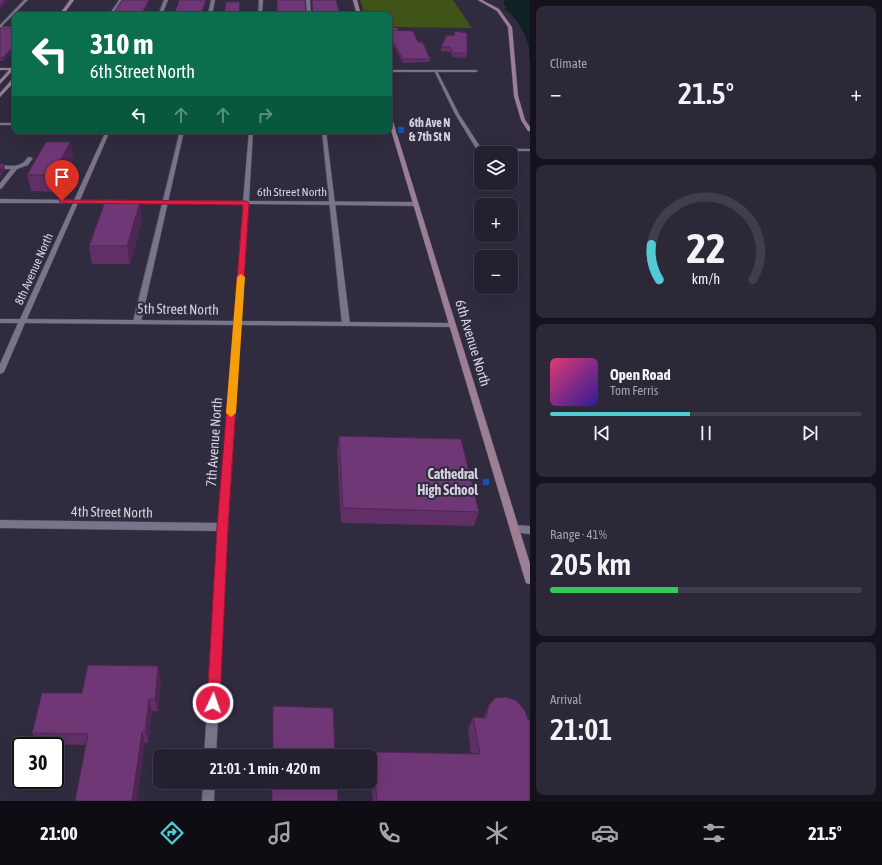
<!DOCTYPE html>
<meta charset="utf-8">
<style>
:root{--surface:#24202f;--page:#2c2837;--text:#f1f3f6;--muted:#a3a3aa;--line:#413e4b;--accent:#52cbd7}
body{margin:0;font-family:"Asap Condensed",sans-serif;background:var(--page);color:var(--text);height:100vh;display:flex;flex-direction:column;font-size:15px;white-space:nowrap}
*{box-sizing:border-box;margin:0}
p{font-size:13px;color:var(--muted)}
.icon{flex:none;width:22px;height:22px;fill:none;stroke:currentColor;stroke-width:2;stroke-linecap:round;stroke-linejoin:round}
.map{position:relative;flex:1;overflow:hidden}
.drawer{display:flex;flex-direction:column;gap:6px;padding:6px;background:#14121a;width:352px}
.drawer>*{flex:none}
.hud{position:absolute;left:12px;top:12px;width:380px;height:122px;border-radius:8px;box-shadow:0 4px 16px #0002,0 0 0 1px var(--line);background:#0b6e4f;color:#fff;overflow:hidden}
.buttons{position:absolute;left:474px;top:146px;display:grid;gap:8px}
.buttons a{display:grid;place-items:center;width:44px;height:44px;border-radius:8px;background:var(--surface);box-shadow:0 4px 16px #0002,0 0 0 1px var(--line);font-size:20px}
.speed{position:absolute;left:12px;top:737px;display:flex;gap:8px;font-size:20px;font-weight:700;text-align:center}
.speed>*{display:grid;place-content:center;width:52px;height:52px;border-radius:50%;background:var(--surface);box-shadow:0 4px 16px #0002,0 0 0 1px var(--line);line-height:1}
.speed .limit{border:2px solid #111;border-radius:6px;background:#fff;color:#111}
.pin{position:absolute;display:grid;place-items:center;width:34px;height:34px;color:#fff;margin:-41px -17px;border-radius:50% 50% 50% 0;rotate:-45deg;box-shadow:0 0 4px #0007}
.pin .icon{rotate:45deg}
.me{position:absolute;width:44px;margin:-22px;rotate:3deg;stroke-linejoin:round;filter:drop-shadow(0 0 3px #0008)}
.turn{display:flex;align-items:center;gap:14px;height:84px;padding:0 12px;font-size:18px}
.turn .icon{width:52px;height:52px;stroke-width:2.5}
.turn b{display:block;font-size:28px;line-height:34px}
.lanes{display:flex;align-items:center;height:38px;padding:0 12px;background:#0003;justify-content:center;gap:20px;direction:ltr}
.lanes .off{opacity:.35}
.big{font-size:30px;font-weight:600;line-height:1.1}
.drawer .card{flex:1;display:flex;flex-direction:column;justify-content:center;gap:6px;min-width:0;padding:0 14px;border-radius:8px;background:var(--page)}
.drawer .dial{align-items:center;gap:0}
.dial svg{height:104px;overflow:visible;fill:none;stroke:var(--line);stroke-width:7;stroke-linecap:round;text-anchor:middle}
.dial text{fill:var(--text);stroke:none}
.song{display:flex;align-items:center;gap:12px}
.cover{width:48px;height:48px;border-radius:6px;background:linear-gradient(135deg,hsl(340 70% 55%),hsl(250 70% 35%))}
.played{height:4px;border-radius:2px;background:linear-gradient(90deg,var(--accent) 45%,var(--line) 45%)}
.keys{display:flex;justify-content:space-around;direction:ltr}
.heat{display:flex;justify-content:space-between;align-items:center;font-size:22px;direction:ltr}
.charge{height:6px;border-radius:3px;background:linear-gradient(90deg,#34c759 41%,var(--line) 0)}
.trip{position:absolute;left:153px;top:749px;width:224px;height:40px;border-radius:8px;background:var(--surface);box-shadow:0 4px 16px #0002,0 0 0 1px var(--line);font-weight:600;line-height:40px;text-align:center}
.menu{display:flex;height:64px;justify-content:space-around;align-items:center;background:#0e0d13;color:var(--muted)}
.menu .icon{width:28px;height:28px}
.menu .current{color:var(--accent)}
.menu b{font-size:18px;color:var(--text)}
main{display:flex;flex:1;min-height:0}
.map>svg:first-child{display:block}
.green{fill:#405318}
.water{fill:#0f2123}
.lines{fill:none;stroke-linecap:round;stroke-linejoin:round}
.lane-casing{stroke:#4d4959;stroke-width:1}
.street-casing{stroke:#4d4959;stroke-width:1}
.secondary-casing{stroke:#4d4959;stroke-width:1}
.lane{fill:#79748b;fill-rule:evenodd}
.street{fill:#79748b;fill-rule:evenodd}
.secondary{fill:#9d7f95;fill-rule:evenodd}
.wall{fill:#5f2f65}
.shaded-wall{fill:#4e2653}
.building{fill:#6f3776;stroke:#4e2653}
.route{fill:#e11d48;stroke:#92132f}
.slow{fill:#f59e0b}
.transit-dot{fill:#1a4fb4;stroke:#302b3f;stroke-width:1.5}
.labels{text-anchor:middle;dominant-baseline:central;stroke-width:4;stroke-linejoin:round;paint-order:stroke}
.far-poi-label{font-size:12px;font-weight:bold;fill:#d4d1de;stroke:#302b3f;text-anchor:start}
.far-street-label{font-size:12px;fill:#d4d1de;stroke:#302b3f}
.street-label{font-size:14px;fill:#d4d1de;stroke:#302b3f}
.poi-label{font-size:14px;font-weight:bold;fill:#d4d1de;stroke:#302b3f;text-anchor:end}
</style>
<main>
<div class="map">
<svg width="530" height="801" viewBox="0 0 530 801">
<rect width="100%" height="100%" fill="#302b3f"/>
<polygon class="green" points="360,0 453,0 472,28 389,27 389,15 365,15"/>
<path class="water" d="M504,0H530V63C528,58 530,53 529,48C526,34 516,16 504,9L507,8L504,4Z"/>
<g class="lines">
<defs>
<g id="lane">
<polygon points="24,0 28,0 0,28 0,25"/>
<polygon points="119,0 123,0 113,15 109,15"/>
<polygon points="211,0 215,0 212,15 208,15"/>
<polygon points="306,0 310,0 311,15 307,15"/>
<polygon points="434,70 437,71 459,114 481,148 530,149 530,151 485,151 477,150 455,114"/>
<polygon points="180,131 184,131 141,322 137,324 133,322"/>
<polygon points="322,131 326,131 350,324 346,326 342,324"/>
<path d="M28,157L33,158L28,165L17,169L2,188L0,189V183L11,169H0V165C12,166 21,168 28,157Z"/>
</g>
<g id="street">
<polygon points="164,0 168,0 162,15 158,15"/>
<polygon points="259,0 263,0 262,15 258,15"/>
<rect x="0" y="27" width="15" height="2"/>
<polygon points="389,28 398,29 389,30"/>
<polygon points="389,70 476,70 478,71 476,72 389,72"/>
<rect x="0" y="123" width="15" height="2"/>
<path d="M106,131H110L80,200L243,201L249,131H253L249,201L416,202L419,204L416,206L249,204L241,321L452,323L456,325L452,327L241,325L228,527L216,756H204L218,531L0,528V520L219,523L234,325L25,323L4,372L0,374V364L18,323H0V319H20L73,203H0V199L74,200ZM78,203L243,204L234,321L27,319Z"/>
<polygon points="515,525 530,526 530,534 512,532 510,529 512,526"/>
<polygon points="203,782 215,782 214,801 202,801"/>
</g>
<g id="secondary">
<polygon points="70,0 74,0 63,15 59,15"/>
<polygon points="353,0 357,0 361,15 357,15"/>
<polygon points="478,0 482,0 499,9 512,27 518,96 525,120 530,127 530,131 528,131 521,120 514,96 508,27 497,11"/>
<polygon points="14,64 15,64 15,70 13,70 0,84 0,80 9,70 0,70 0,68 11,68"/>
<polygon points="14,77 15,77 15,81 0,97 0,93"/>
<polygon points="389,114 391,115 530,564 530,584 526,583 525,580 389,123"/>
</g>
</defs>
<use href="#lane" class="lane-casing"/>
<use href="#street" class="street-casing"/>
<use href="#secondary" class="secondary-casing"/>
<use href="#lane" class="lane"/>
<use href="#street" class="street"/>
<use href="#secondary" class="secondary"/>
</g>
<g class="wall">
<polygon points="0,28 3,61 0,61"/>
<polygon points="389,30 418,42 430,59 430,62 403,63 391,41 392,38 389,34"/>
<polygon points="447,35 467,53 466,58 453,57 450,52 441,51 441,47"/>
<polygon points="70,142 73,158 57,192 31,191 27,175"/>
<polygon points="142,220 130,264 92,264 89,246"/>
<polygon points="339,436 479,512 474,526 341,523 337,450"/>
<polygon points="161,678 158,711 152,711 148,743 86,745 38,744 32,733 82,693"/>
<polygon points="489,705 528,720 530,801 373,801 371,784 374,774 373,764 376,752 471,754 468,729 473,717 483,718"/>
</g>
<g class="shaded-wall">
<polygon points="5,0 8,0 0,9 0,6"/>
<polygon points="149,0 150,0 143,15 141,15"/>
<polygon points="206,0 206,1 202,15 201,15"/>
<polygon points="15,45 15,49 3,61 2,58"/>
<polygon points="70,142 73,158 57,192 53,175"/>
<polygon points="4,164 5,170 0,179 0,170"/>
<polygon points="140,202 142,220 130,264 127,246"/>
<polygon points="158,666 161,678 158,711 155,699"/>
<polygon points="149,699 152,711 148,743 145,732"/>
<polygon points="142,732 145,743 137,801 132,801"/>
</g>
<g class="building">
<polygon points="0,0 5,0 0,6"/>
<polygon points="122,0 149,0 141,15 77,15 79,13 113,14"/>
<polygon points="179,0 206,0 201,15 174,15"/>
<polygon points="277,0 305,0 306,12 311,14 313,12 312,0 336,0 340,15 277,15"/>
<polygon points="226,2 240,2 239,15 224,15"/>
<polygon points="0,28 15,28 15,45 2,58 0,58"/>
<polygon points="389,30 413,31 418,42 422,42 424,45 430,59 403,59 391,38 394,38"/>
<polygon points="455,31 467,33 467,53 453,53 450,47 441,47 447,35 454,36"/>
<polygon points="46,142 70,142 53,175 27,175"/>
<polygon points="0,164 4,164 0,170"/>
<polygon points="105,202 140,202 127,246 89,246"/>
<polygon points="339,436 461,439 479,512 343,508"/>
<polygon points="88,665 158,666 155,699 149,699 145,732 142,732 132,801 75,801 88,734 32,733 42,693 82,693"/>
<polygon points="506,697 517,701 525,711 528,720 530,720 530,801 377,801 374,773 378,773 376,752 480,754 473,717 486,718 489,705 495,698"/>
<polygon points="273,706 333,708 335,756 273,756"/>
<polygon points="272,782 337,782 338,801 272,801"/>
</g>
<polygon class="route" points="60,200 246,201 249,203 228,527 220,703 218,707 213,709 208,707 207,703 217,527 243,205 62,203 59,201"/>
<polygon class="slow" points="241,274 245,277 236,413 231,417 226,413 237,277"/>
<g class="transit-dot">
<rect x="397" y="126" width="8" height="8" rx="2"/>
<rect x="482" y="478" width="8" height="8" rx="2"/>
</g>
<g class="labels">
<g class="far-poi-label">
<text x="409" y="123">6th Ave N<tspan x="409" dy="14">&amp; 7th St N</tspan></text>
</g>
<g class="far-street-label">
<text x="292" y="192">6th Street North</text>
<text transform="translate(34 269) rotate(-66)">8th Avenue North</text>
</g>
<g class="street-label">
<text transform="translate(178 309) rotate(1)">5th Street North</text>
<text transform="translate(473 343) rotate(73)">6th Avenue North</text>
<text transform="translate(214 442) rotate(-86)">7th Avenue North</text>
<text transform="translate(112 512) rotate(1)">4th Street North</text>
</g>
<g class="poi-label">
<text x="478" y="474">Cathedral<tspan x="478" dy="16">High School</tspan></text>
</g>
</g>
</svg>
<div class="buttons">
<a><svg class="icon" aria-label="layers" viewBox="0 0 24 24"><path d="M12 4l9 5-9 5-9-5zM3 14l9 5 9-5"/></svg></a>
<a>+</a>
<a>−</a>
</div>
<div class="speed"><div class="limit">30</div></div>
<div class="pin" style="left:62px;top:201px;background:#d93025"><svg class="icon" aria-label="arrive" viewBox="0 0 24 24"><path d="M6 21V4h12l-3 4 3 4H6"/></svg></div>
<svg class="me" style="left:213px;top:703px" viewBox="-20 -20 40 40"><circle r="17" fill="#e11d48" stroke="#fff" stroke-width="3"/><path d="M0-11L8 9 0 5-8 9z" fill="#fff"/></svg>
<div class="trip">21:01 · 1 min · 420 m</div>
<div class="hud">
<div class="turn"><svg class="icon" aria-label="left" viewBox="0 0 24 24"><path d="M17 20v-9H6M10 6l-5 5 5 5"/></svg><div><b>310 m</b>6th Street North</div></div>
<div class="lanes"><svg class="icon" aria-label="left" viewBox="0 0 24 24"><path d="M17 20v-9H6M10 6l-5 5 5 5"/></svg><svg class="icon off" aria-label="ahead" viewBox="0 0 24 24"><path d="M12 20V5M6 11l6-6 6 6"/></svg><svg class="icon off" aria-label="ahead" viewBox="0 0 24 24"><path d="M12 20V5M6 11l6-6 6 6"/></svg><svg class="icon off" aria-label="right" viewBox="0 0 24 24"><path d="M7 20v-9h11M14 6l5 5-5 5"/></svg></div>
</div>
</div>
<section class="drawer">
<div class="card"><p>Climate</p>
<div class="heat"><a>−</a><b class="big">21.5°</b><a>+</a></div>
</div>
<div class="card dial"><svg viewBox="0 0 100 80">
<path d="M14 69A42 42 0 1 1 86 69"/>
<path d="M14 69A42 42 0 0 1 8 42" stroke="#52cbd7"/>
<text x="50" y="56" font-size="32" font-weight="700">22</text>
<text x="50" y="72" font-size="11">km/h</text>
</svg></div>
<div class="card">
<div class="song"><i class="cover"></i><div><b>Open Road</b><p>Tom Ferris</p></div></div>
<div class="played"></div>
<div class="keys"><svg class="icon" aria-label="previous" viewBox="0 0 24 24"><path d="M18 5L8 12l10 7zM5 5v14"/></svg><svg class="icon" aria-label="pause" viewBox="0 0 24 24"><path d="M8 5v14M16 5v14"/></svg><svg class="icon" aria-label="next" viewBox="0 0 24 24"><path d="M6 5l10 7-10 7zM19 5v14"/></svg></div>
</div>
<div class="card"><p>Range · 41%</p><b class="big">205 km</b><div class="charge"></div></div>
<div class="card"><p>Arrival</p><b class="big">21:01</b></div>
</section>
</main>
<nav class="menu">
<b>21:00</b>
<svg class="icon current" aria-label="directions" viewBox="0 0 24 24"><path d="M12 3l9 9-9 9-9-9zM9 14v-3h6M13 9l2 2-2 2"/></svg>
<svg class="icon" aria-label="music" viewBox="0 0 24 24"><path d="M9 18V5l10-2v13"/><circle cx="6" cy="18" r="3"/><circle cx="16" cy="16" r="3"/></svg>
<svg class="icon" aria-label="phone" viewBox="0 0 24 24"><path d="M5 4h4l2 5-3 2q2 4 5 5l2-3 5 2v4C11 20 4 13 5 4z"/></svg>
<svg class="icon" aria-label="climate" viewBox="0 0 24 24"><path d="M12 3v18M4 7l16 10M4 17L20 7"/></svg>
<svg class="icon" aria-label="car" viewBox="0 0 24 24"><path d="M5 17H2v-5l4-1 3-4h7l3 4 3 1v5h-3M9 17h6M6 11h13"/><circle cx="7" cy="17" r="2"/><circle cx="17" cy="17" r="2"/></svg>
<svg class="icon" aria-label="filters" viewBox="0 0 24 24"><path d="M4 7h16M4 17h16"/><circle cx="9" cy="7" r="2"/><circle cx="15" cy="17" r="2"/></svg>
<b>21.5°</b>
</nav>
